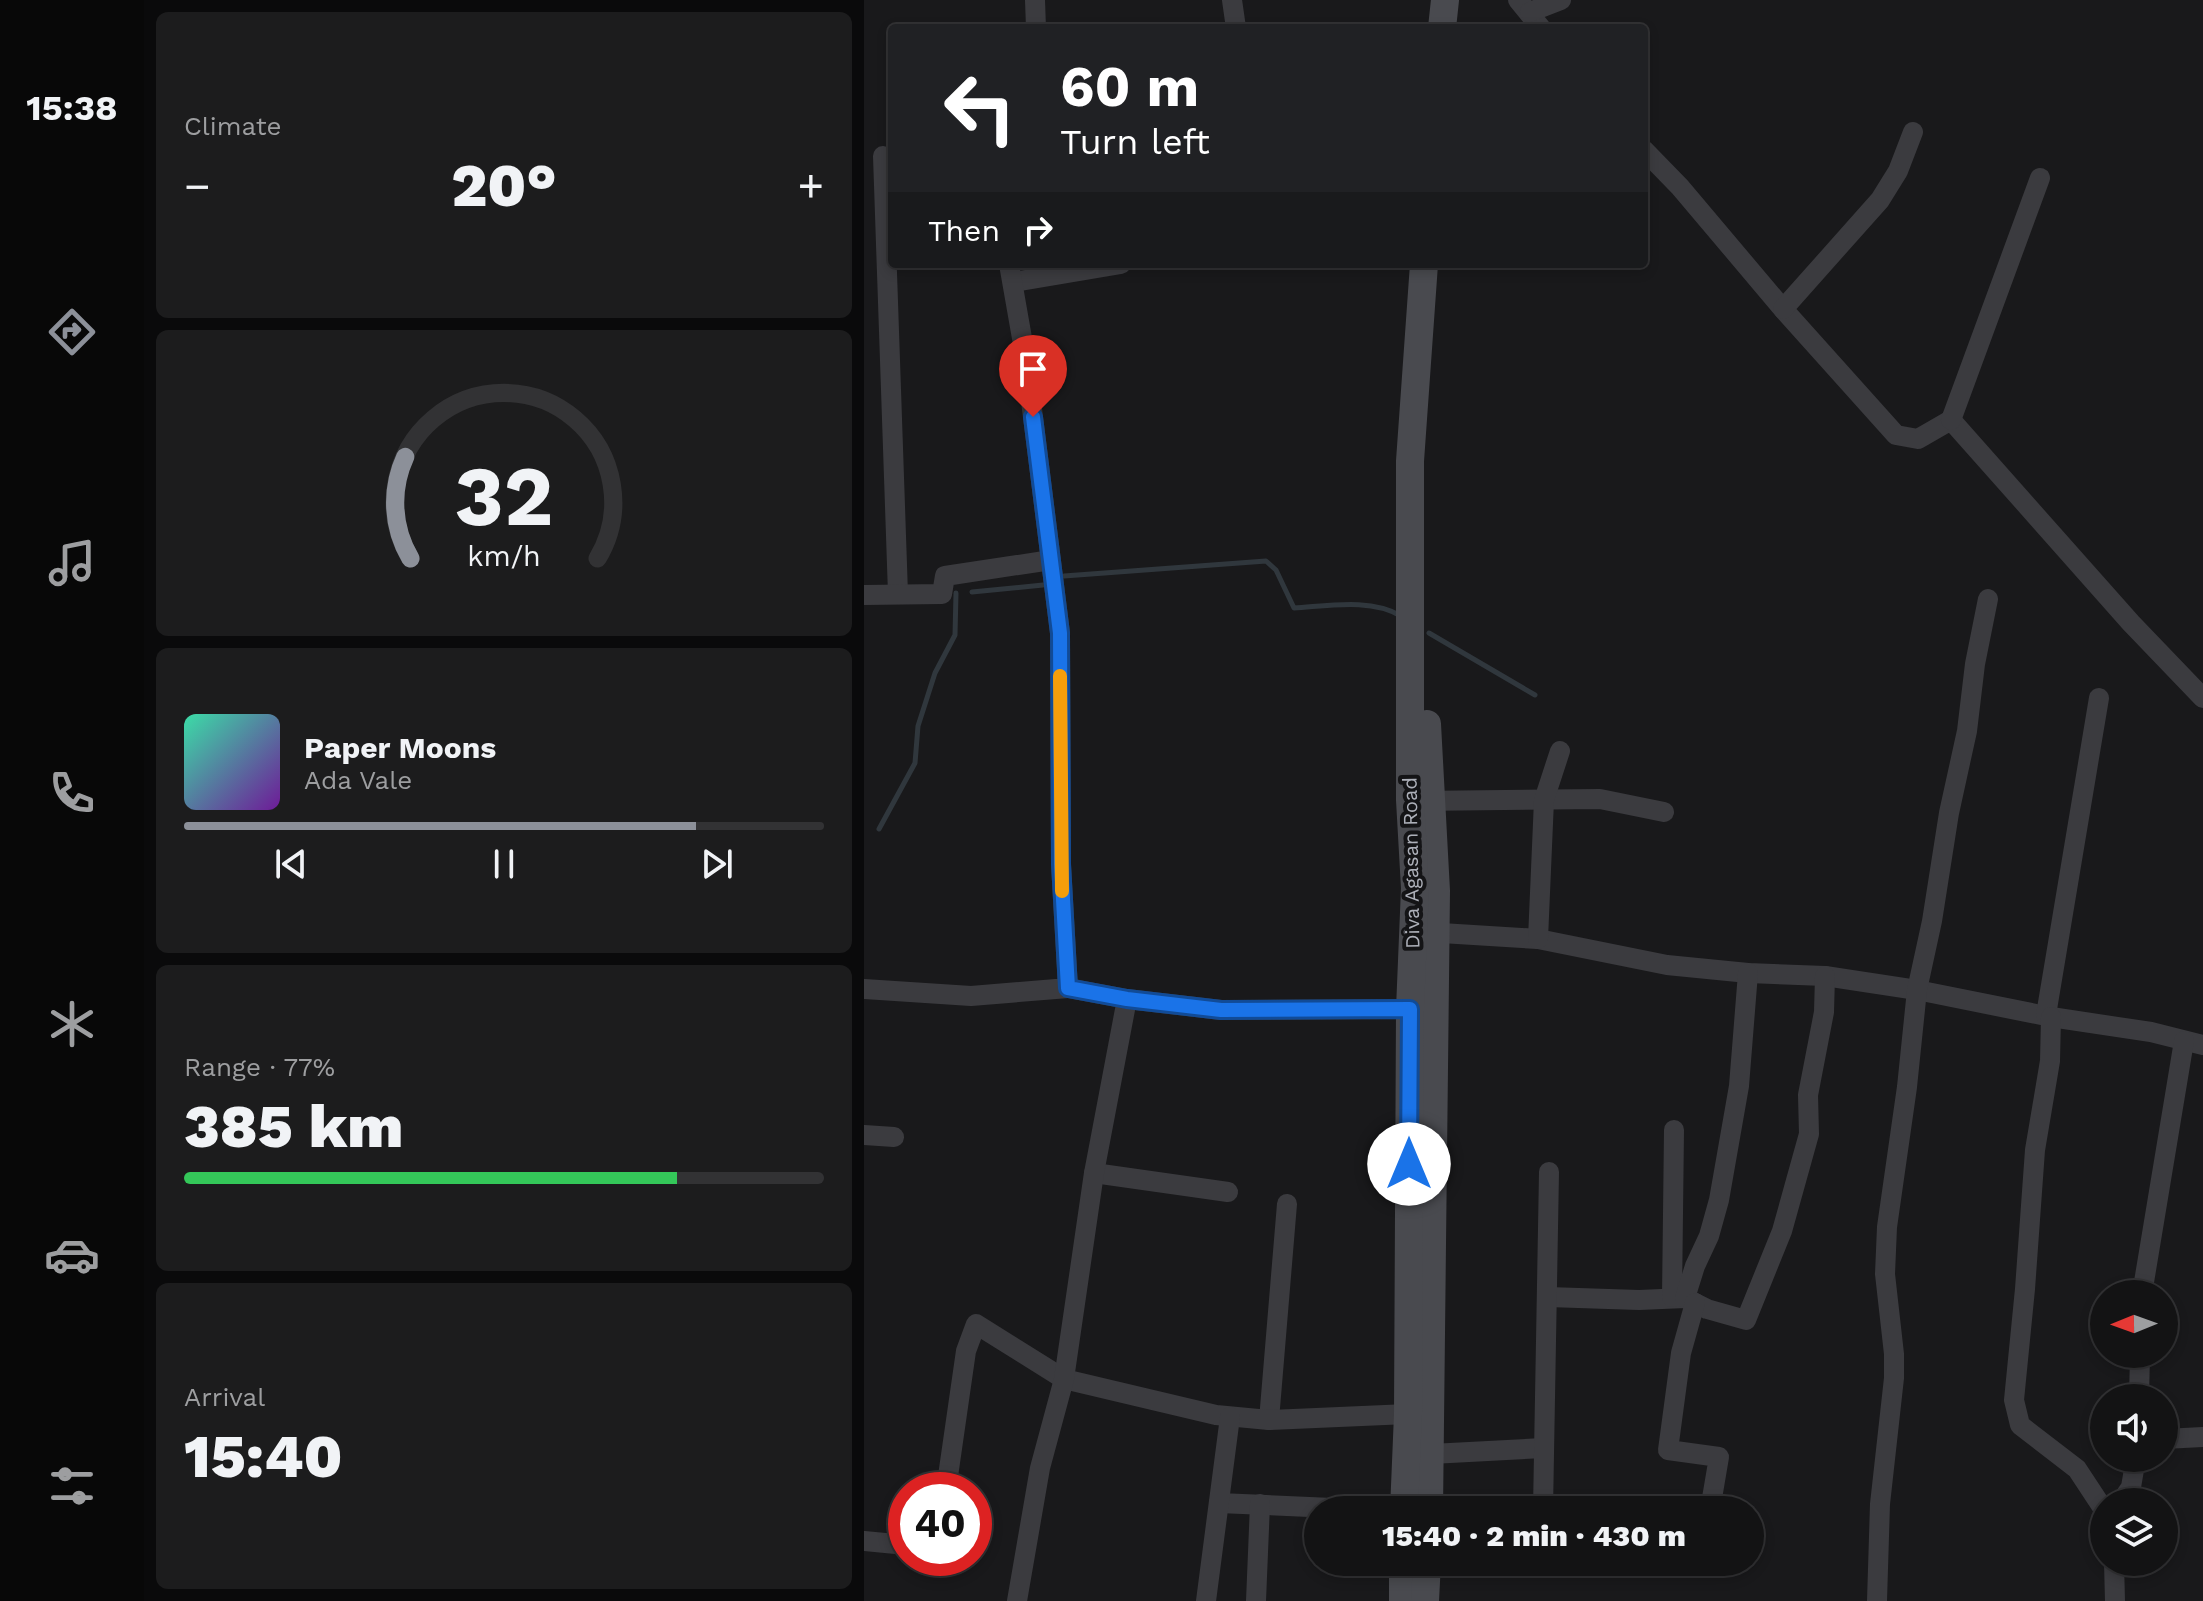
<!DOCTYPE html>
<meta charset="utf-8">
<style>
:root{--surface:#131314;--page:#1c1c1d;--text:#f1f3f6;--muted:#9d9ea0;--line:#323234;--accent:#8c9099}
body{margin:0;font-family:"Work Sans",sans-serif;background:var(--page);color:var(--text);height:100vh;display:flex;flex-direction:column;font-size:30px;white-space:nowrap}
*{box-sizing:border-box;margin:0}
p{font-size:26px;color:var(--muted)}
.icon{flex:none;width:44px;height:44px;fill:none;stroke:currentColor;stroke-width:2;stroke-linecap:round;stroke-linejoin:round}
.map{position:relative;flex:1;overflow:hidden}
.drawer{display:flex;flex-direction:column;gap:12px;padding:12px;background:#0a0a0b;width:720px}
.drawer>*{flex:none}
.guide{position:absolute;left:24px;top:24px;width:760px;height:244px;border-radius:8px;box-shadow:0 4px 12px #0003,0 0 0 2px var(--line);background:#202124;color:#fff;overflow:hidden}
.needle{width:52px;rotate:269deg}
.fabs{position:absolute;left:1226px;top:1280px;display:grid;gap:16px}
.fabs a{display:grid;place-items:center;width:88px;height:88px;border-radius:50%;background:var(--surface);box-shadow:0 4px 12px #0003,0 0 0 2px var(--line);font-size:40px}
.speed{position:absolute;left:24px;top:1472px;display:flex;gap:16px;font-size:40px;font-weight:700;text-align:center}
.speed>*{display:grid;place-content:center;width:104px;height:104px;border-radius:50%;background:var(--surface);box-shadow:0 4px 12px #0003,0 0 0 2px var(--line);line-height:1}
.speed .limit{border:12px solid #d22;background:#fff;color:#111}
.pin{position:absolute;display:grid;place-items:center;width:68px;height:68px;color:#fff;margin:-82px -34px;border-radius:50% 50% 50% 0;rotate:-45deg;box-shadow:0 0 8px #0007}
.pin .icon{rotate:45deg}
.me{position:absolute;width:88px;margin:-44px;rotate:0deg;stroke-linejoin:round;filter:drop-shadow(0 0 6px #0008)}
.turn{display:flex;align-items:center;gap:28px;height:168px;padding:0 40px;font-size:36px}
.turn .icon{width:104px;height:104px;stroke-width:2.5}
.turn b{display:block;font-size:56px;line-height:68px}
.then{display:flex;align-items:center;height:76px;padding:0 40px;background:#0003;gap:16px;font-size:30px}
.big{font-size:60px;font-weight:800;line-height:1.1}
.drawer .card{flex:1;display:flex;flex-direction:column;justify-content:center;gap:12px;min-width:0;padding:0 28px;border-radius:12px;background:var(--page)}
.drawer .dial{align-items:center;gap:0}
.dial svg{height:208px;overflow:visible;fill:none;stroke:var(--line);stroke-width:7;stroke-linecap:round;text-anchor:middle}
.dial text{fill:var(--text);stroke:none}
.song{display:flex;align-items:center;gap:24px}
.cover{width:96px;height:96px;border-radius:12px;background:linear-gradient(135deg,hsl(160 70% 55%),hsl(280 70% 35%))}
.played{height:8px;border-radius:4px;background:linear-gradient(90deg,var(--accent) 80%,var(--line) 80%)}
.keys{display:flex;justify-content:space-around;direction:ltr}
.heat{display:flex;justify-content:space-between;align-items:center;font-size:44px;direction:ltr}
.charge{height:12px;border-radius:6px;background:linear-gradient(90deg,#34c759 77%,var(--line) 0)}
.trip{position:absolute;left:440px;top:1496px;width:460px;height:80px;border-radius:40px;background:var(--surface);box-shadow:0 4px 12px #0003,0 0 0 2px var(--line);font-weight:800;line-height:80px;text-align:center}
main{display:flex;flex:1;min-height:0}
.menu{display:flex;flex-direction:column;width:144px;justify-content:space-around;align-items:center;background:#080808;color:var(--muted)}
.menu .icon{width:56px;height:56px}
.menu .current{color:var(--accent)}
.menu b{font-size:36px;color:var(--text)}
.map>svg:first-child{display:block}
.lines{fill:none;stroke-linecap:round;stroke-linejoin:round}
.stream{stroke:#30373d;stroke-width:5}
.street{stroke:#3b3b3f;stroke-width:20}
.secondary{stroke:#494a4f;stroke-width:28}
.route-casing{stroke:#114b97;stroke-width:20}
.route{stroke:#1a73e8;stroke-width:14}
.slow{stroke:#f59e0b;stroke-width:14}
.labels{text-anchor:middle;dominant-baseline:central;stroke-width:8;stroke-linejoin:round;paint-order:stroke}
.street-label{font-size:20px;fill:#adb0b9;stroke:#141416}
</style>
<main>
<nav class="menu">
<b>15:38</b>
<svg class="icon current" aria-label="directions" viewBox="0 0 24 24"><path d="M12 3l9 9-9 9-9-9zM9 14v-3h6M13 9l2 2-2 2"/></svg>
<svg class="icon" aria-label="music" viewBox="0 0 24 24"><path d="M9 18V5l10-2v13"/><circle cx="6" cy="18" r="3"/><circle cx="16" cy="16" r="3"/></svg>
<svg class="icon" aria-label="phone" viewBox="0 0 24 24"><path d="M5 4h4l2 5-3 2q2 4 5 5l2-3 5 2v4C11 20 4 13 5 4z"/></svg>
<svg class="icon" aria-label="climate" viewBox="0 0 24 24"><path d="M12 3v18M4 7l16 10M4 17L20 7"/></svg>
<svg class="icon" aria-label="car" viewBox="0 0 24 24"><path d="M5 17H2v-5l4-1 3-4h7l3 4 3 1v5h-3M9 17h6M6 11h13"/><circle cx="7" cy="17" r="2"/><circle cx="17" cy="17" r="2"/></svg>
<svg class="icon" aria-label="filters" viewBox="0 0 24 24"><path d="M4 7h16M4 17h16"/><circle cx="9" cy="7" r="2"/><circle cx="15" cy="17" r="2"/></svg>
</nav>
<section class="drawer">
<div class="card"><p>Climate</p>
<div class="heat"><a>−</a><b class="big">20°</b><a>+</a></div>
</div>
<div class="card dial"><svg viewBox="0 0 100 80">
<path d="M14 69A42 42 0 1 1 86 69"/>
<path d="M14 69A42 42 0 0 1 12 30" stroke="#8c9099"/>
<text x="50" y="56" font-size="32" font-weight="700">32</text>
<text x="50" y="72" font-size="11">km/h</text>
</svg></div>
<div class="card">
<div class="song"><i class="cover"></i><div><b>Paper Moons</b><p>Ada Vale</p></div></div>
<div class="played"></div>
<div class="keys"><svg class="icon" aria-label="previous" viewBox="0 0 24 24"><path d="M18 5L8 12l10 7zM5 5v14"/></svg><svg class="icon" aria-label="pause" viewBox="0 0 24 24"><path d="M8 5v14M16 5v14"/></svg><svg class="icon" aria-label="next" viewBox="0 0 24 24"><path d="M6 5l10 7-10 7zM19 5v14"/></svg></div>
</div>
<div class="card"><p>Range · 77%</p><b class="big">385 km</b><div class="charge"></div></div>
<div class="card"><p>Arrival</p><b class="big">15:40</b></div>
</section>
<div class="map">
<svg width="1339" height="1601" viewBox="0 0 1339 1601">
<rect width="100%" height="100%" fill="#19191b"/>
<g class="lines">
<g class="stream">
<path d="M200,576L402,561L412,570L430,608C464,606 507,598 537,616"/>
<polyline points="108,592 179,585"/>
<polyline points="565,633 671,695"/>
<polyline points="15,829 51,763 54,726 71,673 91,635 92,593"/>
</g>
<g class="street">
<polyline points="171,0 172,28"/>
<polyline points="368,0 372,28"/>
<polyline points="654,0 677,28"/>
<polyline points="666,12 697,0"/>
<polyline points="780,150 816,187 919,309 1032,435 1054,439 1087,420 1267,623 1339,698"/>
<polyline points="19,156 34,594"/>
<polyline points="150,282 257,264"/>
<polyline points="919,309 1016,200 1034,171 1049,132"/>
<polyline points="1087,420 1176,178"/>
<polyline points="0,595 78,594 81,576 187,560"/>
<polyline points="553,801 736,799 800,812"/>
<polyline points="561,932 674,939 803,965 884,973 961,976 1053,990 1187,1017 1287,1032 1339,1045"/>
<polyline points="674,939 680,800 696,751"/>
<polyline points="204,988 263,999 357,1010 546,1009"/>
<polyline points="0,989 107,996 204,988 197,864 196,633 162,361 145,264"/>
<polyline points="1182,1015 1235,698"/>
<polyline points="1187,1017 1186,1061 1171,1150 1161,1289 1150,1400 1156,1425 1213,1469 1240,1510"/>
<polyline points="0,1135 30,1137"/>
<polyline points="230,1173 364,1192"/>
<polyline points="1278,1294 1320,1041"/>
<polyline points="684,1297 775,1300 821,1298 843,1309 882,1320 918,1231 945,1134 944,1095 960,1012 961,976"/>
<polyline points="808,1297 810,1130"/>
<polyline points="821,1298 831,1266 845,1236 855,1200 875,1086 884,973"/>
<polyline points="831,1303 817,1353 804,1450 855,1457 846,1510"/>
<polyline points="1275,1398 1276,1354"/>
<polyline points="405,1420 423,1204"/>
<polyline points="1300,1439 1339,1437"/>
<polyline points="567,1454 679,1448"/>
<polyline points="82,1490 102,1351 112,1324 200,1379 352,1415 405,1420 544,1414"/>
<polyline points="1257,1502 1267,1487 1272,1458"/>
<polyline points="355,1503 468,1508"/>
<polyline points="679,1510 685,1172"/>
<polyline points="0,1541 42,1545"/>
<polyline points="1250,1562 1251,1601"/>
<polyline points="831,1568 833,1562"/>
<polyline points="153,1601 176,1468 200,1379 230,1173 263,999"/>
<polyline points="342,1601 366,1417"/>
<polyline points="392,1601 396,1504"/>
<polyline points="1013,1601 1016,1504 1030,1378 1030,1354 1021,1274 1023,1227 1043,1087 1053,990 1068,921 1085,813 1103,731 1111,664 1124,599"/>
</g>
<g class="secondary">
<polyline points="578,28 581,0"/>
<polyline points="563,724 572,891 565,1510"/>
<polyline points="540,1510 544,1414 546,1009 551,888 546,800 546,461 560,264"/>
<polyline points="539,1601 539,1562"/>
<polyline points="561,1601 563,1562"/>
</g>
</g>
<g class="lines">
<defs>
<polyline id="route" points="169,417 196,633 197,864 204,988 263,999 357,1010 546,1009 545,1164"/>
</defs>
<use href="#route" class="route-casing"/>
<use href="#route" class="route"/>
<polyline class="slow" points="196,676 198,891"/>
</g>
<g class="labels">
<g class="street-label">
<text transform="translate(547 863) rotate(-91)">Diva Agasan Road</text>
</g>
</g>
</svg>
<div class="fabs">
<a><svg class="needle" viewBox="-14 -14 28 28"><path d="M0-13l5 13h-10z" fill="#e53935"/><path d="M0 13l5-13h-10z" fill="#9d9ea0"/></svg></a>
<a><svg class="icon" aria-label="sound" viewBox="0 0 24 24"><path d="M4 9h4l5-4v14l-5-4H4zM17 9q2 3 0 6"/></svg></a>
<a><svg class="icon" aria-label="layers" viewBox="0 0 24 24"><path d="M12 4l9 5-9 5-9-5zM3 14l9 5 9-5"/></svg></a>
</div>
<div class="speed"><div class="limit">40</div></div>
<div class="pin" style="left:169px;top:417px;background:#d93025"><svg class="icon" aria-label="arrive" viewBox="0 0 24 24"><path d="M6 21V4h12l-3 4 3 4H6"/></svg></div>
<svg class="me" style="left:545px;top:1164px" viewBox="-20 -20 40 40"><circle r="19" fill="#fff"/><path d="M0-13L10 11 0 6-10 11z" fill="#1a73e8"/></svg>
<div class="trip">15:40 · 2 min · 430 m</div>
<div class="guide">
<div class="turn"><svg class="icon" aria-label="left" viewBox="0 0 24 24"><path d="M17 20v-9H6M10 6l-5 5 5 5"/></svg><div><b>60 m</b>Turn left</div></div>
<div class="then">Then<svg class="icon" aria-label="right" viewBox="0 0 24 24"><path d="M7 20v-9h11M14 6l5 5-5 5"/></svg></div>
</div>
</div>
</main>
